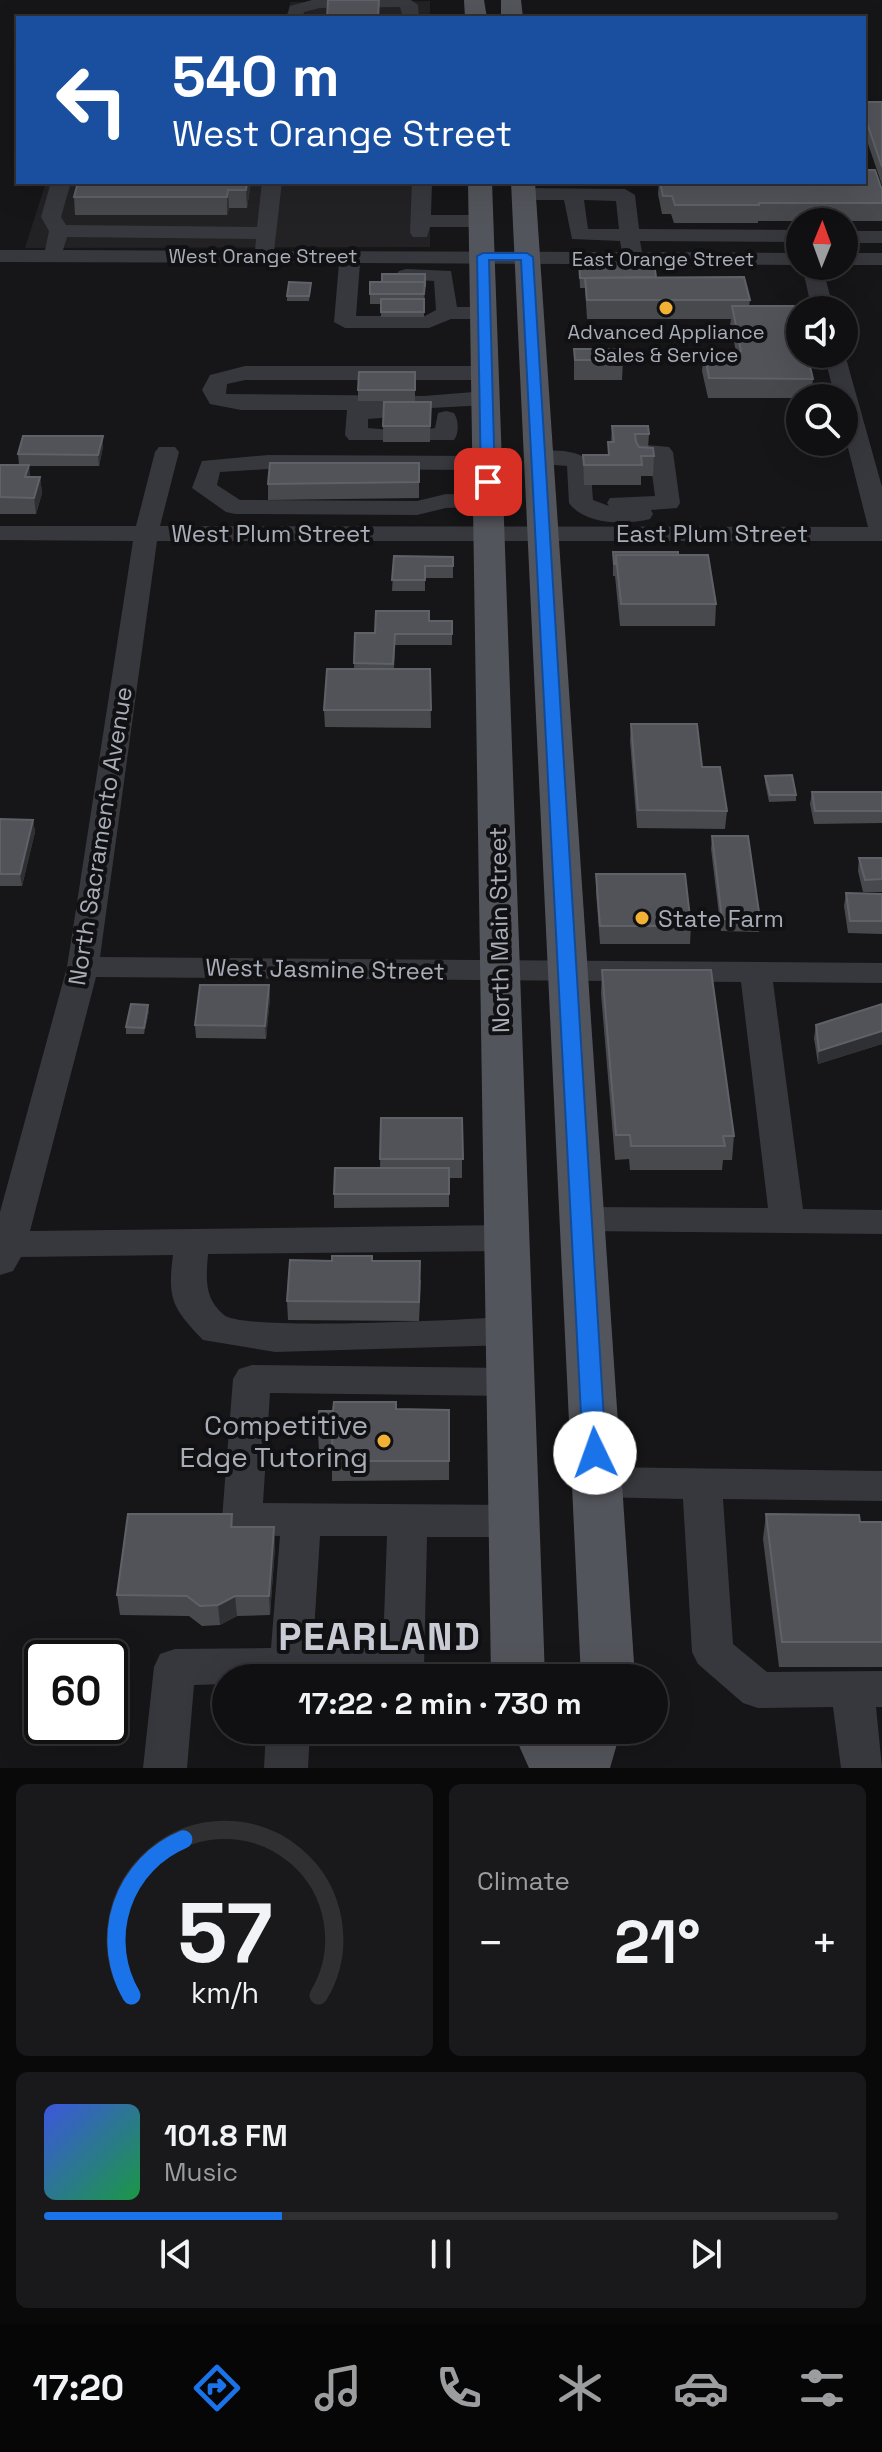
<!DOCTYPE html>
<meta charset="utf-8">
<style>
:root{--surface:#101012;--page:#19191b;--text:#f1f3f6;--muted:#9c9d9f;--line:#303032;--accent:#1a73e8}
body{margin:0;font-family:"Space Grotesk",sans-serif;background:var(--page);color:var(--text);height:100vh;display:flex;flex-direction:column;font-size:30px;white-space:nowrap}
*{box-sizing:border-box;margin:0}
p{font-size:26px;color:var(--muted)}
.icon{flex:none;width:44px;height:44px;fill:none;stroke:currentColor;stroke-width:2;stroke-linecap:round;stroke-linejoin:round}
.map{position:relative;height:1768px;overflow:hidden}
.panel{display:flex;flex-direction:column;gap:16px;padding:16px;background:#09090a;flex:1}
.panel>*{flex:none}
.top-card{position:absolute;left:16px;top:16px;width:850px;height:168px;border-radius:0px;box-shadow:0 8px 32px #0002,0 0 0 2px var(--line);background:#1a4fa0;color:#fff;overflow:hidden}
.needle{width:52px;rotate:1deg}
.tools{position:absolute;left:786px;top:208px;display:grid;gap:16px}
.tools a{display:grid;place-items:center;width:72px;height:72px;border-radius:50%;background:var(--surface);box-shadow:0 8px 32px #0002,0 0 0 2px var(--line);font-size:40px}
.speed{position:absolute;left:24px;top:1640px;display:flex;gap:16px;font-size:40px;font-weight:700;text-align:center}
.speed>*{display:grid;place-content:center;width:104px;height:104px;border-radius:50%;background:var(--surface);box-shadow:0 8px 32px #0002,0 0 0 2px var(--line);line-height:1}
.speed .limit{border:4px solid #111;border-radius:12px;background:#fff;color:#111}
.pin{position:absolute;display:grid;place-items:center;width:68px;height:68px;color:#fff;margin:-34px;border-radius:16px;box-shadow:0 4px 12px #0006}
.me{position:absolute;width:88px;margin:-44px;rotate:357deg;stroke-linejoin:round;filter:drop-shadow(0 0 6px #0008)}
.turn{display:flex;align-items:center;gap:28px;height:168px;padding:0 24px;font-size:36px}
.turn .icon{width:104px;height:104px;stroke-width:2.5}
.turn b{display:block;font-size:56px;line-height:68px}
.big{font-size:60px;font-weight:800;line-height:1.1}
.panel .tile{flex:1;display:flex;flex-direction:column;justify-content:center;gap:12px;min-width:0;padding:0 28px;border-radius:12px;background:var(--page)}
.panel .dial{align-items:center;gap:0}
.dial svg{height:208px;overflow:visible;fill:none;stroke:var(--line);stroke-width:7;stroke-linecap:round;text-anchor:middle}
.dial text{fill:var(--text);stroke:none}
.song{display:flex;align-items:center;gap:24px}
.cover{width:96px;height:96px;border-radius:12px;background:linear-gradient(135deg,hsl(230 70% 55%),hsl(140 70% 35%))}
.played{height:8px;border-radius:4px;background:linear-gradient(90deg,var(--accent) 30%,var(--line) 30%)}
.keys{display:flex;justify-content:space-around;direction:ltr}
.heat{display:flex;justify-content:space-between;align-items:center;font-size:44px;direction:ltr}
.panel .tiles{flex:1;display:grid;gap:16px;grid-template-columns:1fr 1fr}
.tile:last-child{grid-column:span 2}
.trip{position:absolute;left:212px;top:1664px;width:456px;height:80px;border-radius:40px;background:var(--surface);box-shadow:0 8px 32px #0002,0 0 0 2px var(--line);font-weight:800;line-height:80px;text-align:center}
.menu{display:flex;height:128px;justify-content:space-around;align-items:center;background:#060607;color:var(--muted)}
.menu .icon{width:56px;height:56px}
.menu .on{color:var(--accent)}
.menu b{font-size:36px;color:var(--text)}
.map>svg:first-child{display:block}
.built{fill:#222225}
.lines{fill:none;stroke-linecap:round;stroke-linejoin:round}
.minor{fill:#37383d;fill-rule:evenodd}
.major{fill:#53555c;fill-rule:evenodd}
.wall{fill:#47494d}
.shaded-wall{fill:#2f3033}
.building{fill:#525359;stroke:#5f6168;stroke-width:2}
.route{fill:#1a73e8;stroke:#114b97;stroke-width:2}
.poi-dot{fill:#f2b134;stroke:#111113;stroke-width:3}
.labels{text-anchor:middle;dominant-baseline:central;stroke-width:8;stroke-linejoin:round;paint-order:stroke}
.far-street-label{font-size:20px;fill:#a8adb8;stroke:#111113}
.far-poi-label{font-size:20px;fill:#a8adb8;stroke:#111113}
.street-label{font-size:24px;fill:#a8adb8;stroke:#111113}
.poi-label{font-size:24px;fill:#a8adb8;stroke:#111113;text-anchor:start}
.near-poi-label{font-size:28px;fill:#a8adb8;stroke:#111113;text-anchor:end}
.near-district-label{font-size:38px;font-weight:bold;letter-spacing:2px;fill:#c9ccd4;stroke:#111113}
</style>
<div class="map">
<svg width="882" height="1768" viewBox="0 0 882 1768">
<rect width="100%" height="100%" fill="#161618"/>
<g class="built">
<polygon points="430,1 430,18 288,18 290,2"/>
<polygon points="46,182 430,182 430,247 25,248"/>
</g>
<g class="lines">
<g class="minor">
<polygon points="312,0 411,0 418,5 419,18 403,18 400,7 320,8 304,12 302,18 286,18 290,6"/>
<path d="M51,182H71L61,217L66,225L257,227L262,182H282L274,251L622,252L620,241L572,239L564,200H524L514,194L524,188L625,189L635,195L639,229L800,230V242L640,241L642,252L800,253V265L360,263L356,316H425L436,310L434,281L399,279L396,275L399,271L406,269L451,271L457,307H484L495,313L484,319H451L429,328H345L334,322L339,263L0,262V250H45L49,231L41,217ZM584,200L616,201L619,229H588ZM67,237L256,239L255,251L63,250Z"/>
<polygon points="412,182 432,182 431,215 481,215 491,221 481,227 430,227 427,237 413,237 410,233"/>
<rect x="844" y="231" width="38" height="12"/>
<rect x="844" y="253" width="38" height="12"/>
<polygon points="802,266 822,266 834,310 812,310"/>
<path d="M844,351L882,487V541H157L100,957L882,963V983L773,982L803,1209L882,1210V1234L582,1231L570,1228L564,1219L570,1210L582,1207L768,1208L741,982L96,977L30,1231L506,1225L519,1229L524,1238L519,1247L506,1251L208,1254C206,1278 204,1299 224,1315C245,1332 468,1319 509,1317L522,1321L527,1331L522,1341L509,1345L275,1352L203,1340C173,1308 167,1300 173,1255L21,1257L13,1271L0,1275V1212L67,967L133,541L0,540V526H136L155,452L159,447H175L179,452L160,526L868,527L844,432V398H835L824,354H844Z"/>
<polygon points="245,366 485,366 496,373 485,380 245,380 227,384 226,394 424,396 486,391 497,398 486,405 395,410 393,417 368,419 368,428 391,430 395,435 391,440 349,440 345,435 347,410 241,410 210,404 202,390 210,375"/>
<path d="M446,411L454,413C459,421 459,433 454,440H422L418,435L422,430L435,428L438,413Z"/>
<path d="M647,445L669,447L673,452L680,503L677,508L651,510L653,514L650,519C626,525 585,525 569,503L567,466L529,463L525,458L529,453C546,449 578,448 590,462L593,500L609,506L607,503L610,498L655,496L650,459L639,457L635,452L639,447Z"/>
<polygon points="268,455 487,456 495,458 499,463 495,468 487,470 268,469 220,472 217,485 240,500 417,501 446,494 497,496 500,501 497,506 446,508 417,515 235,514 226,512 192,488 202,461"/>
<path d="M252,1365L510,1368L523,1372L529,1382L523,1392L510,1396L270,1393L263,1503L513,1505L527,1510L533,1521L527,1532L513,1537H427L424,1666L418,1678H226V1684L194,1685L187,1768H143L154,1667L160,1654L175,1649L271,1648L280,1536L242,1535L228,1530L222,1519L233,1379L239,1369ZM320,1536H387L383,1648H313Z"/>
<polygon points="596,1467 882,1471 882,1501 723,1499 733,1644 767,1672 882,1671 882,1707 876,1707 882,1768 841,1768 833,1707 758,1708 743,1703 698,1664 692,1652 683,1499 596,1497 582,1493 576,1482 582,1471"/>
<polygon points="266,1730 310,1730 308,1768 264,1768"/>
</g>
<g class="major">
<polygon points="464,0 484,0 487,18 465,18"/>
<polygon points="501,0 521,0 523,18 501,18"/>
<polygon points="468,182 492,182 545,1678 491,1678"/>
<polygon points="511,182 535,182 635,1678 581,1678"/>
<polygon points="512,1730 621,1730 610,1768 529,1768"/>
</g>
</g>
<g class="wall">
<polygon points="864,102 882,102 882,185 864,132"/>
<polygon points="78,182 251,182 247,208 229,208 227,215 75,215 74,197"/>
<polygon points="659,182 864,182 882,190 882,221 758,221 758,223 674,223 671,214 662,214 658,194"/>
<polygon points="579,263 656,277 750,300 749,306 813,379 811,398 708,398 702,371 704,351 736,351 730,325 731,319 587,319 585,288 580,288"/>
<polygon points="425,274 424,317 381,317 381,304 370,304 370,294 382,282"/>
<polygon points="311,288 309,301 287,301 287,296"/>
<polygon points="574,349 623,360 622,380 574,380"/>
<polygon points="415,372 415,401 358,401 358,390"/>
<polygon points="431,402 430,442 383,442 383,426"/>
<polygon points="612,426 649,434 648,448 654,456 653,476 641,476 641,485 584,485 583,455 608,455 608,442 611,442"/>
<polygon points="103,436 103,447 99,466 29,466 30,477 40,477 42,493 36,514 0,514 0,465 19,465 18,454"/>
<polygon points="419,463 419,498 268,500 268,484"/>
<polygon points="613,552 678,555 716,604 715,626 620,626 615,576 613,576"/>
<polygon points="394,556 453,557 453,578 425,578 425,591 392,591"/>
<polygon points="429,621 452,621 452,645 395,645 394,669 430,669 431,728 325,727 324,710 354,669 355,633 375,633"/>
<polygon points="631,724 702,767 727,811 725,829 637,828 630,741"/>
<polygon points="765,776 796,795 796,801 769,802 765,782"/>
<polygon points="812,792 882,792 882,823 814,824 810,804"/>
<polygon points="0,819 33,820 35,832 22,886 0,886"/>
<polygon points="712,836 760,919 759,932 721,931 711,849"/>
<polygon points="859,858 882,858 882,892 863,892 858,871"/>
<polygon points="596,874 691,926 690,944 600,944 596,892"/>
<polygon points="846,893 882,894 882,934 848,933 844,906"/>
<polygon points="602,970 734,1136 732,1160 723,1160 722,1170 630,1170 629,1159 615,1160 601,994"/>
<polygon points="269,985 270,998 266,1039 196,1038 195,1025"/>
<polygon points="882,1004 882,1044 818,1064 814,1038 816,1025"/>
<polygon points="149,1011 144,1034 126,1034 126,1027"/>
<polygon points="381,1118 462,1118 462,1178 449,1178 449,1207 334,1208 334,1194 380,1168"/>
<polygon points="372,1261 421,1280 419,1321 288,1320 287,1301"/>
<polygon points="396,1409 449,1410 449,1480 332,1481 332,1452 319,1452 318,1432"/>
<polygon points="232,1514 233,1527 274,1527 275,1547 270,1615 237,1616 220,1625 202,1626 189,1616 120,1615 117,1595"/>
<polygon points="766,1514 860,1522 882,1522 882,1667 779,1667 763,1539"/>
</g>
<g class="shaded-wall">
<polygon points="247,182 251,182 247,208 246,190"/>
<polygon points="228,190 229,208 227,215 227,197"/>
<polygon points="103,436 103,447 99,466 98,455"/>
<polygon points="29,465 31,481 25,477"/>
<polygon points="40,477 42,493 36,514 34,498"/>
<polygon points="33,820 35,832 22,886 20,874"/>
<polygon points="269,985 270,998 266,1039 265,1026"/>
<polygon points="148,1005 149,1011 144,1034 144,1028"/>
<polygon points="882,1031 882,1044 818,1064 819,1051"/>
<polygon points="274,1527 275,1547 270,1615 269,1596"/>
<polygon points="235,1596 237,1616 220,1625 218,1605"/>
</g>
<g class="building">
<polygon points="328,0 379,0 378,18 327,18"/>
<polygon points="864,102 882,102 882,167 864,114"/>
<polygon points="864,170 875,170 882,190 882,203 759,203 759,205 675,205 672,196 663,196 660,182 864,182"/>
<polygon points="78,182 247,182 246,190 228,190 227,197 74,197"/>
<polygon points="579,263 654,263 656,277 580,278"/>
<polygon points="382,274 425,274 425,287 425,282 382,282"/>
<polygon points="744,277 750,300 587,300 585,278"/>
<polygon points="289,282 311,283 309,296 287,296"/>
<polygon points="370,282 425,282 424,294 370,294"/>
<rect x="381" y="299" width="43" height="13"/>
<polygon points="732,306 794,306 800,327 800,354 807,354 813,379 709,378 704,351 741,351"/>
<polygon points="574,349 622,349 623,360 575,360"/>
<polygon points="359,372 415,372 415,390 358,390"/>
<polygon points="384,402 431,402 430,426 383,426"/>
<polygon points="612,426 648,426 649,434 635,434 636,442 639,447 653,448 654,456 641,456 642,465 584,465 583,455 609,455 608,442 614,442"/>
<polygon points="23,436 103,436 98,455 18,454"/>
<polygon points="270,463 419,463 419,482 268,484"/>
<polygon points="0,465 29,465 25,477 40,477 34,498 0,497"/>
<polygon points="613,552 678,552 678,555 616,555 616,564 614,564"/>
<polygon points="616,555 708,555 716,604 621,604"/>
<polygon points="394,556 453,557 453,566 425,566 425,580 392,580"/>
<polygon points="376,611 429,611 429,621 452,621 452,634 395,634 393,664 354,663 355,633 375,633"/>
<polygon points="327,669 430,669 431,710 324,710"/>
<polygon points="631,724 697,724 702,767 720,767 727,811 638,810"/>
<polygon points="792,775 796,795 770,795 765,776"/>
<polygon points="812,792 882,792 882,811 815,811"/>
<polygon points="0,819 33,820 20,874 0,874"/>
<polygon points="712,836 748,836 760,919 722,919"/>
<polygon points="859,858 882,858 882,879 865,880"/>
<polygon points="596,874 685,874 691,926 600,926"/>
<polygon points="846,893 882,894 882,921 850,921"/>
<polygon points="602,970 711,970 734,1136 723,1136 725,1146 631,1146 630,1135 616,1135"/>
<polygon points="200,985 269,985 265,1026 195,1025"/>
<polygon points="131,1004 148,1005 144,1028 126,1027"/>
<polygon points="882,1004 882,1031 819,1051 816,1025"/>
<polygon points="381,1118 462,1118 463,1159 380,1159"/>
<polygon points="335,1168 449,1168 449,1194 334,1194"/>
<polygon points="332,1256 372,1256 372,1261 420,1261 419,1302 287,1301 290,1260 332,1261"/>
<polygon points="334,1402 396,1402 396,1409 449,1410 449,1461 331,1461 333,1432 318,1432 319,1411 333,1411"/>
<polygon points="128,1514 232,1514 231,1527 274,1527 269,1596 235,1596 218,1605 200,1606 187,1596 117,1595"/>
<polygon points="766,1514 859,1515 860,1522 882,1522 882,1642 782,1642"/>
</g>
<polygon class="route" points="527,253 533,257 606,1453 603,1459 595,1462 586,1459 583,1453 521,260 489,260 495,482 488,487 481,482 477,256 483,253"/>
<g class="poi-dot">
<circle cx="666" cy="308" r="8"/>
<circle cx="642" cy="918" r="8"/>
<circle cx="384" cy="1441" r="8"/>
</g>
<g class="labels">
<g class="far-street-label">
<text x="263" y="256">West Orange Street</text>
<text x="663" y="259">East Orange Street</text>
</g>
<g class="far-poi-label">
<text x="666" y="332">Advanced Appliance<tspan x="666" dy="23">Sales &amp; Service</tspan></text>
</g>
<g class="street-label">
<text x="271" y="533">West Plum Street</text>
<text x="712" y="533">East Plum Street</text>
<text transform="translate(100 836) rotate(-81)">North Sacramento Avenue</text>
<text transform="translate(499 930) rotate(-91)">North Main Street</text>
<text transform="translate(325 969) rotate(1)">West Jasmine Street</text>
</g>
<g class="poi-label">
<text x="658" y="918">State Farm</text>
</g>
<g class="near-poi-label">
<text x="368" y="1425">Competitive<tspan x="368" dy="32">Edge Tutoring</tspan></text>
</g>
<g class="near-district-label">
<text x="380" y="1637">PEARLAND</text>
</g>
</g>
</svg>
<div class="tools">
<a><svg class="needle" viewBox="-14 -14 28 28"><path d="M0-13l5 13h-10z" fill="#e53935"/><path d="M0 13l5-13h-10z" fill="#9c9d9f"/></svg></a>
<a><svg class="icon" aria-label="sound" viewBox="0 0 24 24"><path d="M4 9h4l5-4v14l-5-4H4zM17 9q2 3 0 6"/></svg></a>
<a><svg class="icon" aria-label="search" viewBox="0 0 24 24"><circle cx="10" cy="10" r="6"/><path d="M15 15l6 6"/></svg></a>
</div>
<div class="speed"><div class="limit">60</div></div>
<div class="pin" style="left:488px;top:482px;background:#d93025"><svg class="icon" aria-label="arrive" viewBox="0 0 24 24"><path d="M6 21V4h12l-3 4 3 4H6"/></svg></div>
<svg class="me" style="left:595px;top:1453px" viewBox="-20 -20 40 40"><circle r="19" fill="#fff"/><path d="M0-13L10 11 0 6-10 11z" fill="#1a73e8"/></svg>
<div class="trip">17:22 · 2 min · 730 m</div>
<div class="top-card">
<div class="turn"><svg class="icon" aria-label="left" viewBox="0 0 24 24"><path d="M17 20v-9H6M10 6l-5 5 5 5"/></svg><div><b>540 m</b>West Orange Street</div></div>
</div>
</div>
<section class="panel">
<div class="tiles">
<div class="tile dial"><svg viewBox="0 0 100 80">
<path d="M14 69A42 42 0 1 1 86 69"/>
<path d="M14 69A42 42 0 0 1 34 9" stroke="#1a73e8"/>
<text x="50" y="56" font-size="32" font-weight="700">57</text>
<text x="50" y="72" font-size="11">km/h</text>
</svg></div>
<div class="tile"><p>Climate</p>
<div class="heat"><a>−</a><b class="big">21°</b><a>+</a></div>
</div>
<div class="tile">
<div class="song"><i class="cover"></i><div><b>101.8 FM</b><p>Music</p></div></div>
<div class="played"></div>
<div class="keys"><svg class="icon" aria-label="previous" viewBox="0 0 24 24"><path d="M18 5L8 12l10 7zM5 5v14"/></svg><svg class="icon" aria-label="pause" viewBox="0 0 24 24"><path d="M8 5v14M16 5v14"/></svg><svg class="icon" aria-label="next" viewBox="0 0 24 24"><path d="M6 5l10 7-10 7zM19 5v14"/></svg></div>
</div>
</div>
</section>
<nav class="menu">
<b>17:20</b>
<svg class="icon on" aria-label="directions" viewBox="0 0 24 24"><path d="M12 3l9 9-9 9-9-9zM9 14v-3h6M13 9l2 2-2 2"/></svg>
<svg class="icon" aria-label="music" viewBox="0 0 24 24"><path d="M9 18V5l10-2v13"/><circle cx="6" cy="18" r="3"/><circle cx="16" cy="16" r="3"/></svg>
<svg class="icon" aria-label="phone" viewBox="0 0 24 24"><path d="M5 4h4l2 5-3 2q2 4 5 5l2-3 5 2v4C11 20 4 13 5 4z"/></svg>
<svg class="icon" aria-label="climate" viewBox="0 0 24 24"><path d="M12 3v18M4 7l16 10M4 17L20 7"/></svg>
<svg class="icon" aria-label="car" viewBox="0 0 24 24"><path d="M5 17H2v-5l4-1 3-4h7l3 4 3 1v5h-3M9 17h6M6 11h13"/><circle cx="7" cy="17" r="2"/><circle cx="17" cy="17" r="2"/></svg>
<svg class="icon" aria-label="filters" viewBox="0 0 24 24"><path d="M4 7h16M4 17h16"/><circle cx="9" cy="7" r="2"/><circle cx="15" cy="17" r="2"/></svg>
</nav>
